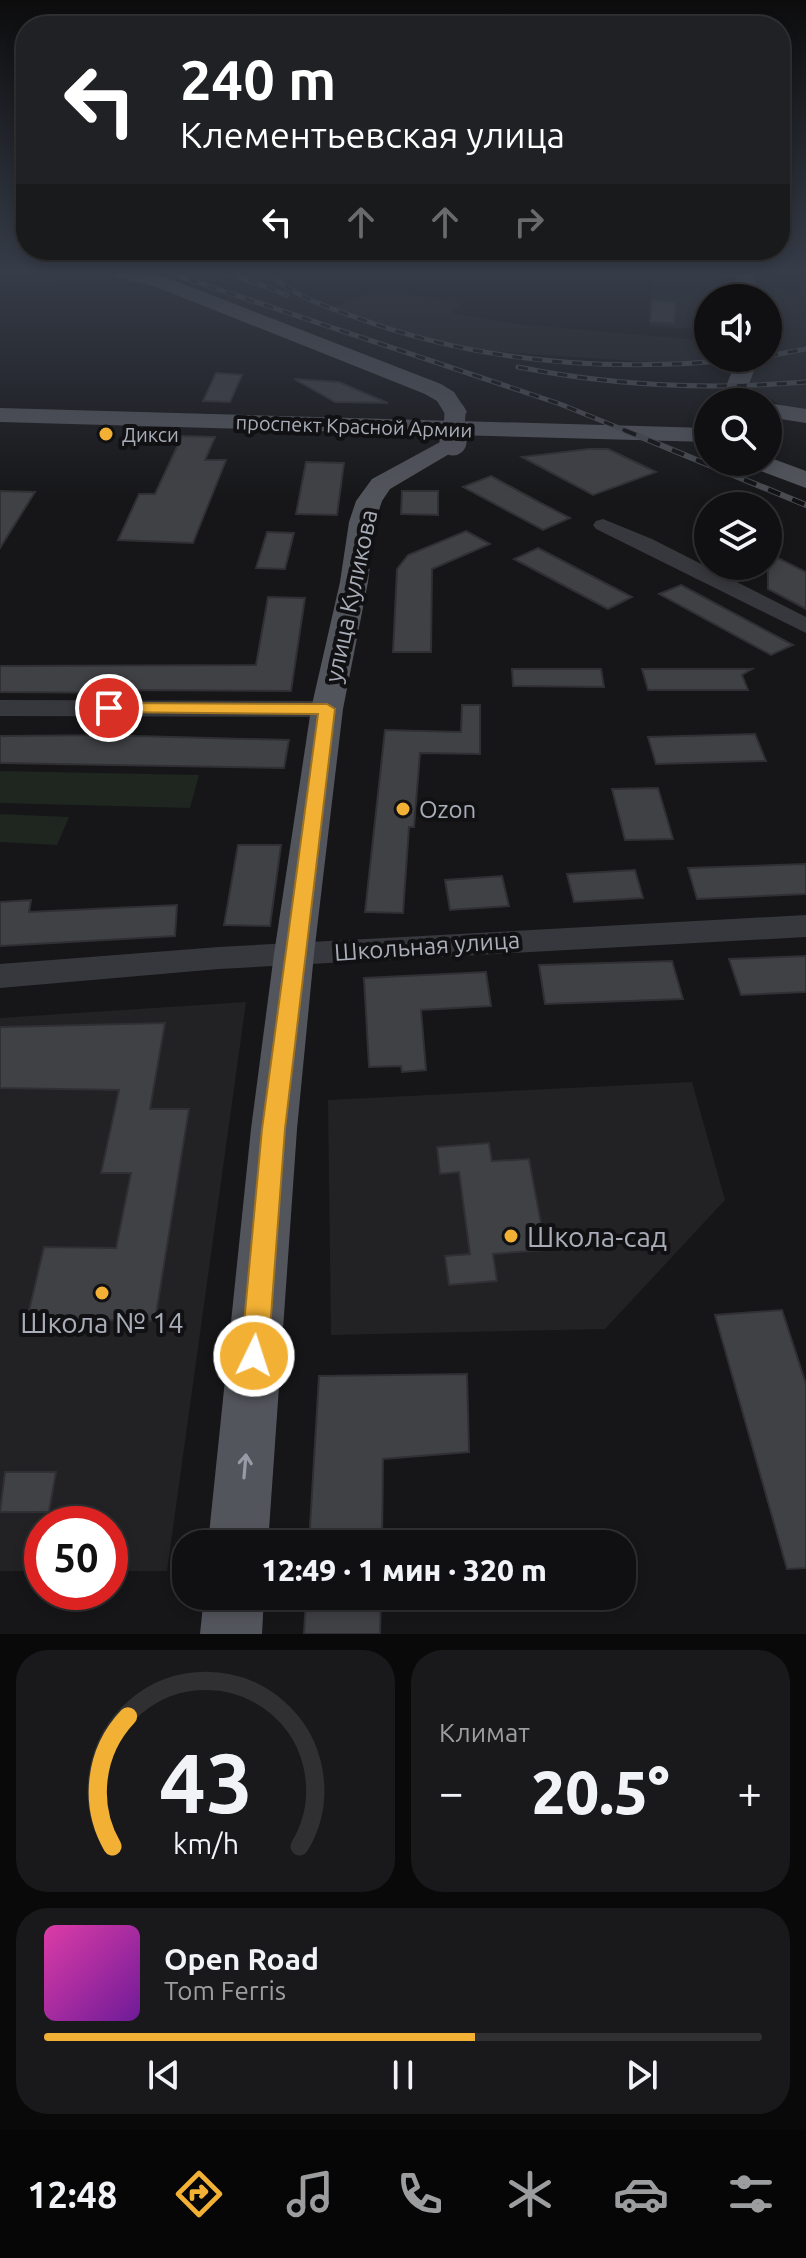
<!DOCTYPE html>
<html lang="ru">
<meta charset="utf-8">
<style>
:root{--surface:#101012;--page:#19191b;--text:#f1f3f6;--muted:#9c9d9f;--line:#303032;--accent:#f2b134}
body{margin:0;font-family:Ubuntu,sans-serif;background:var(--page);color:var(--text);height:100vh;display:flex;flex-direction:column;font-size:30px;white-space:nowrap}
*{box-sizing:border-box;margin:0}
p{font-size:26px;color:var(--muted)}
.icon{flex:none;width:44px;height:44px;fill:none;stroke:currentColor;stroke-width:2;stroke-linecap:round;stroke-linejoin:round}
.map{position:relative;height:1634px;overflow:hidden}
.details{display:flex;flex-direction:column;gap:16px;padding:16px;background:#09090a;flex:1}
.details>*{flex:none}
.banner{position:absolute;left:16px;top:16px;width:774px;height:244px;border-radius:32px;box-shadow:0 4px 12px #0003,0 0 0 2px var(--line);background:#202124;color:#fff;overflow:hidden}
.controls{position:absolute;left:694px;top:284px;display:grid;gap:16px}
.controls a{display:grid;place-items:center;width:88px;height:88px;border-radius:50%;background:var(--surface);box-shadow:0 4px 12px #0003,0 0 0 2px var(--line);font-size:40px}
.speed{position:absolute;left:24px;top:1506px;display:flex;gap:16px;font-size:40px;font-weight:700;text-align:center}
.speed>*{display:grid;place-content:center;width:104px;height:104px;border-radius:50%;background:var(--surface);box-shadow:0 4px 12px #0003,0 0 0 2px var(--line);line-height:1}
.speed .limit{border:12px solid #d22;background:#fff;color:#111}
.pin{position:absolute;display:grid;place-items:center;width:68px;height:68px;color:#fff;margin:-34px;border:4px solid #fff;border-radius:50%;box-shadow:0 2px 8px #0007}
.me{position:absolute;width:88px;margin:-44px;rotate:4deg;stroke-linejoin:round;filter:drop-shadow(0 0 6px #0008)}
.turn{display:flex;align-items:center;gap:28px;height:168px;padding:0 32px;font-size:36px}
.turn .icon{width:104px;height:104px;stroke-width:2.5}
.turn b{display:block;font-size:56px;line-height:68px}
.lanes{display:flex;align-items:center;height:76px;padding:0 32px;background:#0003;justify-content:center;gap:40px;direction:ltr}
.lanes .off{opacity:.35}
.big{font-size:60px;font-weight:800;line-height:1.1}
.details .card{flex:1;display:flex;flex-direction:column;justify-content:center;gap:12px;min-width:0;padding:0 28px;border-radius:32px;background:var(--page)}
.details .dial{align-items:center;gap:0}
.dial svg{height:208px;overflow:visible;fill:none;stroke:var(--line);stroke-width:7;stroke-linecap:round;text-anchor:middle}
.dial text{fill:var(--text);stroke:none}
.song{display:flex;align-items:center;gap:24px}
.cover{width:96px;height:96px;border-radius:12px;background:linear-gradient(135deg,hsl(320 70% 55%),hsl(280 70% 35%))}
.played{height:8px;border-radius:4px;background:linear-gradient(90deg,var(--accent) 60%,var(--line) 60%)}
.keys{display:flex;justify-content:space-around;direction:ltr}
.heat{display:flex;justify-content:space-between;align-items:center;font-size:44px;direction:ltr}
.details .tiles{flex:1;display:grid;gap:16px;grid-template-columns:1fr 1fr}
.card:last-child{grid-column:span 2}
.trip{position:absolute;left:172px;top:1530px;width:464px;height:80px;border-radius:32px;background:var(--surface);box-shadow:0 4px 12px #0003,0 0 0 2px var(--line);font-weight:800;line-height:80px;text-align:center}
.dock{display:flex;height:128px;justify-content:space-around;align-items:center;background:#060607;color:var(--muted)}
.dock .icon{width:56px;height:56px}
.dock .on{color:var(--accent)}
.dock b{font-size:36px;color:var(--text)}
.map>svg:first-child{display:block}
.built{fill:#222225}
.green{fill:#1e261f}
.building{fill:#404145;stroke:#303034;stroke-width:2}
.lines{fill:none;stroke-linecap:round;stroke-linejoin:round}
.minor{fill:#37383d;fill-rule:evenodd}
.major{fill:#53555c;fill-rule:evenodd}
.rail-far1-casing{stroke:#4a4c52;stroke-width:5}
.rail-casing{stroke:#4a4c52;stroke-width:6}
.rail-far1{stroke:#111113;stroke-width:3;stroke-dasharray:10;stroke-linecap:butt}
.rail{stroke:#111113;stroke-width:4;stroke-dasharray:13;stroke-linecap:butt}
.major-bridge-far1{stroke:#53555c;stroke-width:21}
.major-bridge{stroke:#53555c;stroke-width:27}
.oneway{stroke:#979ba6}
.route{fill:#f2b134;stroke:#9d7322;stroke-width:2}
.poi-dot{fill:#f2b134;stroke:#111113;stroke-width:3}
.labels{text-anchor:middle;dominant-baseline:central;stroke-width:8;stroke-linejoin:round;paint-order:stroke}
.far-street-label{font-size:20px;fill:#a8adb8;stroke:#111113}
.far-poi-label{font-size:20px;fill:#a8adb8;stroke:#111113;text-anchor:start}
.street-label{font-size:24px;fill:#a8adb8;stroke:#111113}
.poi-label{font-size:24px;fill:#a8adb8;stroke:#111113;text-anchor:start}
.near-poi-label{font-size:28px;fill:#a8adb8;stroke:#111113;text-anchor:start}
</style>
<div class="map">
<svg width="806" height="1634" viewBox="0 0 806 1634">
<rect width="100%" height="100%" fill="#161618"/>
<g class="built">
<polygon points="655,273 722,273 722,298 708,298 708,330 650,326"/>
<polygon points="759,273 806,273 806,410 783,407 747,383 753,358 768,358 768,298 759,298"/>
<polygon points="382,288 461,304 451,313 506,323 708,341 708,358 726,358 725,361 648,362 492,351 400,333 334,307"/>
<polygon points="246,1002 167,1571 110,1571 110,1524 42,1524 42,1571 0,1571 0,1018"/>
<polygon points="692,1082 725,1200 605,1329 331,1335 328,1100"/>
</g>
<g class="green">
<polygon points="0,273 60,273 79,280 39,291 0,288"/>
<polygon points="0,771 199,775 190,808 0,803"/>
<polygon points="0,814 69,817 57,845 0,842"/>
</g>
<g class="building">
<polygon points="652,300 676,302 674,323 650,322"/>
<polygon points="216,373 242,375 230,402 203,401"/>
<polygon points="294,379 339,382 388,403 335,402"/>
<polygon points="182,436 215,437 205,460 226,460 193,543 118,540 139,494 155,494"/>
<polygon points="589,449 608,449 656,472 593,495 522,457"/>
<polygon points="306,462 344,463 337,515 296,514"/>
<polygon points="491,476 537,501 570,518 543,530 463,487"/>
<polygon points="0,491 35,492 0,548"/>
<polygon points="402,491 438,491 438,515 401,514"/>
<polygon points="466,531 490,544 432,569 431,652 393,652 397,569 408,555"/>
<polygon points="267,532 294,533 285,569 256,568"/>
<polygon points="538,548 632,597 608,609 514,559"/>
<polygon points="768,553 806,572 806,609 768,589"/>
<polygon points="681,585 793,645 771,655 659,594"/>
<polygon points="268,597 305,598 291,691 130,690 129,693 0,692 0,666 256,665"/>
<polygon points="512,669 601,669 604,687 513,686"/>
<polygon points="642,669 752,669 742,675 748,690 648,690"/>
<polygon points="462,705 480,705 480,754 420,753 414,827 409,827 403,913 365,912 385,730 461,732"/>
<polygon points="755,734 766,761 656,764 648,737"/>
<polygon points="116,735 136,736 289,740 284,768 0,763 0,736"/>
<polygon points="658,788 673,839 625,840 612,789"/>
<polygon points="238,845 281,845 270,926 224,925"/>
<polygon points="806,864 806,894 697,899 688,868"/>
<polygon points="635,870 643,898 574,902 567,874"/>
<polygon points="502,876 509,906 450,910 445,880"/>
<polygon points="31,900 29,912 177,905 175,936 0,946 0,902"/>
<polygon points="806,956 806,992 741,995 729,959"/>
<polygon points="672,961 683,999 545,1004 539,965"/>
<polygon points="486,972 491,1006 421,1010 426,1070 402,1072 401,1066 369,1067 364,978"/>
<polygon points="165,1023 150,1109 189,1109 155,1321 27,1319 44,1247 116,1248 131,1173 101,1173 119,1090 0,1088 0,1027"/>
<polygon points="489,1143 492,1161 529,1159 546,1250 493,1254 497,1281 449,1285 445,1256 470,1254 459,1172 440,1174 437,1147"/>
<polygon points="782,1310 806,1384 806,1568 787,1569 715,1315"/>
<polygon points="467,1374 469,1452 383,1459 382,1544 309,1544 319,1376"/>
<polygon points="5,1472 56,1472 49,1512 0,1512"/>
<polygon points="306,1596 381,1596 380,1634 304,1634"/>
</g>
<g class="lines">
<g class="minor">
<polygon points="603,519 652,539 806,617 806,633 596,529 593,525 596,521"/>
<polygon points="0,700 327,701 336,704 340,709 336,714 327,717 0,716"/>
<polygon points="806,915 806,937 219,969 0,988 0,964 219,947"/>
</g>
<g class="major">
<polygon points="116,273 146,273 173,280 441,384 454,392 467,412 463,417 447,417 437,401 425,394 159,288 118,277"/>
<polygon points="736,273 754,273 757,298 737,298"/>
<polygon points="737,358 759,358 742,402 720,402"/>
<polygon points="768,403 806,409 806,423 768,417"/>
<polygon points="0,408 708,428 708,442 453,435 461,437 465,442 461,447 390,489 382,501 375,522 368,582 343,709 314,954 297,1129 268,1544 208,1544 251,1129 274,954 311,709 340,582 349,522 356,501 372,479 453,435 0,422"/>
<polygon points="768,457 806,471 806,488 750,467 747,462 768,462"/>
<polygon points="204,1596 264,1596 262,1634 200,1634"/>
</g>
<defs>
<g id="rail-far1">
<polyline points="169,273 560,404 629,432"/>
<polyline points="229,273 287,295"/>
<path d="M269,273C293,296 325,306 355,317C484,365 618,373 753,358"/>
<polyline points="768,356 806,349"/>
<path d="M518,367C613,386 709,390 806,382"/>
</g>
<polyline id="rail" points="624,430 806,505"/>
</defs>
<use href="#rail-far1" class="rail-far1-casing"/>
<use href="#rail" class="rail-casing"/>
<use href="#rail-far1" class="rail-far1"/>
<use href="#rail" class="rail"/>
<polyline class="major-bridge-far1" points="454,432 455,412"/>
<polyline class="major-bridge" points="453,442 454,430"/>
</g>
<defs><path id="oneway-shaft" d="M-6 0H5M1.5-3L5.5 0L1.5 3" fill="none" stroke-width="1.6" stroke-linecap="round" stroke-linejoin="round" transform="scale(2)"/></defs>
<use class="oneway" href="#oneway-shaft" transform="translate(245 1466) rotate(-85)"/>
<linearGradient id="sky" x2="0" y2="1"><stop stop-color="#0c0c0d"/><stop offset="0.54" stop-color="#363c48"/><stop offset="1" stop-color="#363c48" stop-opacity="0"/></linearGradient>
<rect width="806" height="502" fill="url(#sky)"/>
<polygon class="route" points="109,703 327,704 335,709 285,1129 268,1356 264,1365 254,1369 245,1365 241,1356 262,1129 318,714 104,712 101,708"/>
<g class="poi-dot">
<circle cx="106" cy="434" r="8"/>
<circle cx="403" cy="809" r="8"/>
<circle cx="511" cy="1236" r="8"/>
<circle cx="102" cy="1293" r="8"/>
</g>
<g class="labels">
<g class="far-street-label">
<text transform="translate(354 426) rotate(2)">проспект Красной Армии</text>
</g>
<g class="far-poi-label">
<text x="122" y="434">Дикси</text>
</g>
<g class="street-label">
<text transform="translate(351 596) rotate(-78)">улица Куликова</text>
<text transform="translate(427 946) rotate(-4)">Школьная улица</text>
</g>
<g class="poi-label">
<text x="419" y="809">Ozon</text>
</g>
<g class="near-poi-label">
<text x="527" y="1236">Школа-сад</text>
<text x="102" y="1322" text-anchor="middle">Школа № 14</text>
</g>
</g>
</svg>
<div class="controls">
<a><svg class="icon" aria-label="sound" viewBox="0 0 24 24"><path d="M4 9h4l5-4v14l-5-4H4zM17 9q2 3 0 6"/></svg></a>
<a><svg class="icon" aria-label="search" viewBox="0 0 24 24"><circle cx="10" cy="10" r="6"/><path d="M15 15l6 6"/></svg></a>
<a><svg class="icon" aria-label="layers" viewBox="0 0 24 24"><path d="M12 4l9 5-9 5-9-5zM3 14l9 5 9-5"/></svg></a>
</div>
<div class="speed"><div class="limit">50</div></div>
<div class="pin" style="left:109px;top:708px;background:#d93025"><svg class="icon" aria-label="arrive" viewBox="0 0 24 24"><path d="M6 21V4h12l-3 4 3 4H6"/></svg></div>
<svg class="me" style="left:254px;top:1356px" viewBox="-20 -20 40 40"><circle r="17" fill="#f2b134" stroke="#fff" stroke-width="3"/><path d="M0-11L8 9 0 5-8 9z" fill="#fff"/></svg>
<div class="trip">12:49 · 1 мин · 320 m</div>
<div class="banner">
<div class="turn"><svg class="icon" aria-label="left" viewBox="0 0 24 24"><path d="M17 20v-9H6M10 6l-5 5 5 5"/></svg><div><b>240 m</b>Клементьевская улица</div></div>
<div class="lanes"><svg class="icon" aria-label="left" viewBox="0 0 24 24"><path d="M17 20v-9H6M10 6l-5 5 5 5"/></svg><svg class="icon off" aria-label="ahead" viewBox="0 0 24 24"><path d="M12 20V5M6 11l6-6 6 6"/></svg><svg class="icon off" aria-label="ahead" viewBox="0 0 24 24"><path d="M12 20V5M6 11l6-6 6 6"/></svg><svg class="icon off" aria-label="right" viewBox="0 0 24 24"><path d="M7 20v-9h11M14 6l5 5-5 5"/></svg></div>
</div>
</div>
<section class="details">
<div class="tiles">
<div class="card dial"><svg viewBox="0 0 100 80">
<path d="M14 69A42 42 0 1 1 86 69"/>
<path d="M14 69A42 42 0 0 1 20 19" stroke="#f2b134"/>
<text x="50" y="56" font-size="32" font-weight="700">43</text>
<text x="50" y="72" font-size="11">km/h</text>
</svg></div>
<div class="card"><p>Климат</p>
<div class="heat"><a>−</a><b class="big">20.5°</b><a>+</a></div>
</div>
<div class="card">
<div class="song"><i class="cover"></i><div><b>Open Road</b><p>Tom Ferris</p></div></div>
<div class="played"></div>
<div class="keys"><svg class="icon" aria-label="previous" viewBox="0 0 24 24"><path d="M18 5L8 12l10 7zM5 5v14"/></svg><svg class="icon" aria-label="pause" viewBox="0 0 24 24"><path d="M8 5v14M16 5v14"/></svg><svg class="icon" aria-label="next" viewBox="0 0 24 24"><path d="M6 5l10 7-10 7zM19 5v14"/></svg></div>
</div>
</div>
</section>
<nav class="dock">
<b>12:48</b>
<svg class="icon on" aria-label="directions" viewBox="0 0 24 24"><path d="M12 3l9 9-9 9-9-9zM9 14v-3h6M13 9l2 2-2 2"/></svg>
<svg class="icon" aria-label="music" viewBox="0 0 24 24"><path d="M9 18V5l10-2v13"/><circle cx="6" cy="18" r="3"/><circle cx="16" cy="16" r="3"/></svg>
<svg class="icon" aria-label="phone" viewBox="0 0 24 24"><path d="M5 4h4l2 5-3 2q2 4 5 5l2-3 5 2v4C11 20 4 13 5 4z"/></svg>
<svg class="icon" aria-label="climate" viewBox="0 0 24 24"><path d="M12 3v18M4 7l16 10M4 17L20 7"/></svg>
<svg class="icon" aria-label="car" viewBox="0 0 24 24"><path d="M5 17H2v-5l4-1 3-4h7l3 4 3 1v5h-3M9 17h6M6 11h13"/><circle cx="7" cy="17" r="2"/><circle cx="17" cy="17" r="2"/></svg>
<svg class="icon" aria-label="filters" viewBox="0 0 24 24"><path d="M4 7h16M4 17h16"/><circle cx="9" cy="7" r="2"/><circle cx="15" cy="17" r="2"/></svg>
</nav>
